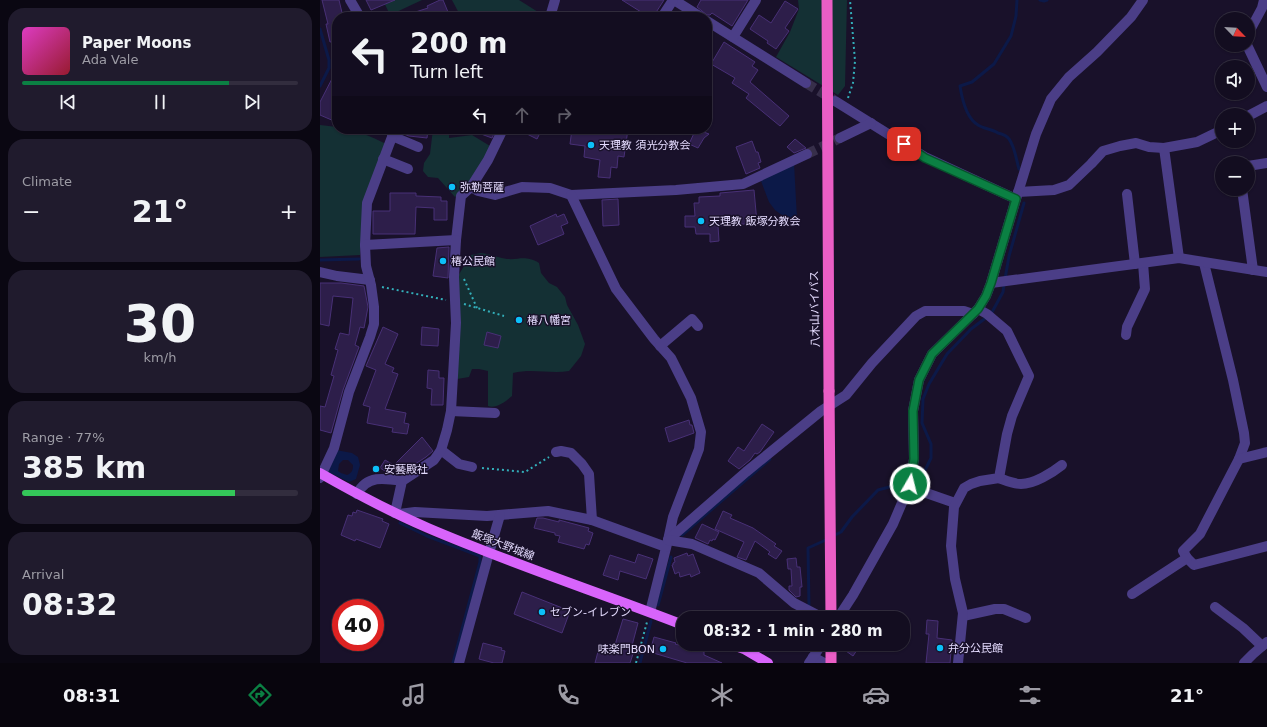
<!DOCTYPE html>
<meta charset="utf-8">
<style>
:root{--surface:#130d20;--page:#201b2d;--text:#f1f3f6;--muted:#9d9ca5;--line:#322d3e;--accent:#0b8043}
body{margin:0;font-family:"DejaVu Sans","Noto Sans JP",sans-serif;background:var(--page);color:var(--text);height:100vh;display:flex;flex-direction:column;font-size:15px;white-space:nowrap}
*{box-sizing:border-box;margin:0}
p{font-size:13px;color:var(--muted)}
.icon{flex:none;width:22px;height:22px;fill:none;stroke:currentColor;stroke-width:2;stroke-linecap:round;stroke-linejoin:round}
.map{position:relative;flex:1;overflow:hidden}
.drawer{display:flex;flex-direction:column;gap:8px;padding:8px;background:#0a0712;width:320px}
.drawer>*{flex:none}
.hud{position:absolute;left:12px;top:12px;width:380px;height:122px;border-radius:16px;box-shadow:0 1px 3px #0004,0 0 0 1px var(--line);background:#130d20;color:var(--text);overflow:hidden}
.needle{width:26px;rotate:115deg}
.controls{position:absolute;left:895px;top:12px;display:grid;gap:8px}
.controls a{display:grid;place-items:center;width:40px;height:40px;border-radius:50%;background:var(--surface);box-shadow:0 1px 3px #0004,0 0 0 1px var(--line);font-size:20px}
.speed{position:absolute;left:12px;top:599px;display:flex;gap:8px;font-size:20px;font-weight:700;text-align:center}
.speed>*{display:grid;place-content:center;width:52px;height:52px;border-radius:50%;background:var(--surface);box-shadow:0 1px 3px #0004,0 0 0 1px var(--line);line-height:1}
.speed .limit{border:6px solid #d22;background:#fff;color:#111}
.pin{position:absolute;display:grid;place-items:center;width:34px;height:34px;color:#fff;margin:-17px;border-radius:8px;box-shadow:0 2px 6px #0006}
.me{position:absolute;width:44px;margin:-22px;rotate:8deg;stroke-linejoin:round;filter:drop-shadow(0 0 3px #0008)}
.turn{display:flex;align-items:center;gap:14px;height:84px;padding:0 12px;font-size:18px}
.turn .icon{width:52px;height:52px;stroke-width:2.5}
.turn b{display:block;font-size:28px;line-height:34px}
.lanes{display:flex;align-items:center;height:38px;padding:0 12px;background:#0003;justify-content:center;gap:20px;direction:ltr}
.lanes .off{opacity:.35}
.big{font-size:30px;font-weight:700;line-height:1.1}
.drawer .widget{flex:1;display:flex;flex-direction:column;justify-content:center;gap:6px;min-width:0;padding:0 14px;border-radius:16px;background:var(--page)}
.drawer .dial{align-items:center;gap:0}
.dial b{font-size:52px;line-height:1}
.song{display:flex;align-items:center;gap:12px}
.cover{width:48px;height:48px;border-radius:6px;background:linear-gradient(135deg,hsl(310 70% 55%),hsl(350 70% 35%))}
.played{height:4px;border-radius:2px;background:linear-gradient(90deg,var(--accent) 75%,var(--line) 75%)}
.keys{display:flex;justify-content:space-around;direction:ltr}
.heat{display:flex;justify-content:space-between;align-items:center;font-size:22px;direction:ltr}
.charge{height:6px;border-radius:3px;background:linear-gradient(90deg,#34c759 77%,var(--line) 0)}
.trip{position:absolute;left:356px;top:611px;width:234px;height:40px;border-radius:16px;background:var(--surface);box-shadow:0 1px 3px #0004,0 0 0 1px var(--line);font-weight:700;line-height:40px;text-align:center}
.tab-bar{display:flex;height:64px;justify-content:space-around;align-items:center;background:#08050d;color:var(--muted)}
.tab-bar .icon{width:28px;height:28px}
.tab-bar .current{color:var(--accent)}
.tab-bar b{font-size:18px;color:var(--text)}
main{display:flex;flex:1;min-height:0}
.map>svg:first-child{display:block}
.green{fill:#143034}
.water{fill:#0c1948;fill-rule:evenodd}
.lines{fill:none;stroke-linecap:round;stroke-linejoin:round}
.stream{stroke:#0c1948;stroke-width:3}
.building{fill:#2d1e4a;stroke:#483076}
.minor-tunnel{stroke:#372f4a;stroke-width:10;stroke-dasharray:10 5;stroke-linecap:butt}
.path{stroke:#33afba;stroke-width:2;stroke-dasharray:2 3;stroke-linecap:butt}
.minor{stroke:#4b3e87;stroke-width:10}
.tertiary{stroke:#4b3e87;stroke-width:10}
.primary{stroke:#d864fb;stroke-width:10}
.trunk{stroke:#ea5ec5;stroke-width:11}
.trunk-bridge{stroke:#ea5ec5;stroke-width:11}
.route-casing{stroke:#07532c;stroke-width:10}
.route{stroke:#0b8043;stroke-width:7}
.poi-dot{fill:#0cc0f9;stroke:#19112a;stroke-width:1.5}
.labels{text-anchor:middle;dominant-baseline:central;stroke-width:3;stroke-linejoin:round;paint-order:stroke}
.poi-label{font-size:11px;fill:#e4dbfe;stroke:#19112a;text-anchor:start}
.street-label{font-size:11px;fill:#e4dbfe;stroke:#19112a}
</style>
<main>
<section class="drawer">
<div class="widget">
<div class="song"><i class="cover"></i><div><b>Paper Moons</b><p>Ada Vale</p></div></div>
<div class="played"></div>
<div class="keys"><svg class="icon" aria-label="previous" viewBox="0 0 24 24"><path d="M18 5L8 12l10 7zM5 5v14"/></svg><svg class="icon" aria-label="pause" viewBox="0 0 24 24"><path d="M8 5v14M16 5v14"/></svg><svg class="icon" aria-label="next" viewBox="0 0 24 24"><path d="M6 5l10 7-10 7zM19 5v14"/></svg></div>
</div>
<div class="widget"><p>Climate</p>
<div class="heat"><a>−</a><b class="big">21°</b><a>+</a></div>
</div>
<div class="widget dial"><b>30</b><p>km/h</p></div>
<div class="widget"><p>Range · 77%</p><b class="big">385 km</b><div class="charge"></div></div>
<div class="widget"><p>Arrival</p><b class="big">08:32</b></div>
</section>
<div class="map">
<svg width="947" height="663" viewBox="0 0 947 663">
<rect width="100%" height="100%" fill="#19112a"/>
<g class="green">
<polygon points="63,0 102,0 70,15"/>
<polygon points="132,0 199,0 226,17 141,17"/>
<polygon points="478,0 527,0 525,86 518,95 456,57 470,32 479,9"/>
<path d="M0,125L17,127V129C35,129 50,136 66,144L43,209L40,255L0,257Z"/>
<polygon points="113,129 129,129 129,138 152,135 170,146 162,165 142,191 135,197 118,178 108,177 103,171 104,163 110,154"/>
<path d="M161,253C170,254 178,258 187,259C200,260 205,255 219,263L221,273L229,283L237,287L245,297L247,305L258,325L265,344L261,356L249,371C230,374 212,368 193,373L192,396C186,401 176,409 168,406V371L159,369H152L149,377L137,379L136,279L151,255Z"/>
</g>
<g class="water">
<polygon points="474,163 477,219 471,222 455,210 449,202 441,181"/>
<path d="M16,450L32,453L38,457L40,465L36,479L29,482L8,472ZM23,460H28L33,465C33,470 32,473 27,475L21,473L18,471L19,464Z"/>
</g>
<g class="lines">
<g class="stream">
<path d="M697,0L696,16L691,36L674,64L652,82L640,86C642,99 646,118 658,125C664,129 672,129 678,133C682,134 687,136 689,139C695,147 696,159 699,169"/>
<polyline points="720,0 724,1 727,0"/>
<polyline points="0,29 9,60 9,68 0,86"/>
<polyline points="0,260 39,259"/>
<polyline points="685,279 689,256 704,203"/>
<polyline points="599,483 611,458 611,444 602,423 603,399 609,384 627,354 651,329 671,314 683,292 684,284"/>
<polyline points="80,523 107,536 160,556 160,562 133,663"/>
<polyline points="362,535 450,459"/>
<polyline points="513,536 521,532 532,517 558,490 584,483"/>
<polyline points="338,605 351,557"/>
<polyline points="489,608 488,548 508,539"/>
<polyline points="489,644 489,647"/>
<polyline points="320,663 331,621"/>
</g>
</g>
<g class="building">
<polygon points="2,0 19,0 23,17 17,17 17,41 10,42 6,24 8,24"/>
<polygon points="46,0 75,0 51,10"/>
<polygon points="120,0 123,0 128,12 116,17 86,17 86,15 108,8 107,6"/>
<polygon points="302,0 344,0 333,17 329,17"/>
<polygon points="381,0 428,0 412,26 392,13 390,15 387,15 377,7"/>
<polygon points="465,1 478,9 465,28 469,31 456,49 447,43 448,41 430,29 439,15 451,23"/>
<polygon points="404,42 435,62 432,66 438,70 430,82 469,116 460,126 426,98 429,94 412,83 415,78 391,64"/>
<polygon points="17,69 17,114 14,121 0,115 0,102"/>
<polygon points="81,129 108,129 107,138 89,136 81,133"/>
<polygon points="150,129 176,129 172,138 150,130"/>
<polygon points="197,129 222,129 217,139"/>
<polygon points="252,129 259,130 259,129 308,129 304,157 298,156 297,168 291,167 290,178 278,177 280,160 264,157 265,146 250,144"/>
<polygon points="376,129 389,134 384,138 378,148 369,144"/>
<polygon points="475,139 486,148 474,153 467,147"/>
<polygon points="432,141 436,152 438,152 441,162 438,163 440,168 426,174 416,147"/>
<polygon points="434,190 437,223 398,226 399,241 390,242 390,234 376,234 375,227 365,227 365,216 375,216 374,203 379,203 379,197 400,196 400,193"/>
<polygon points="70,193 96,193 96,196 121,197 121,201 127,201 127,220 114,220 114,208 96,207 95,234 53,234 53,211 70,211"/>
<polygon points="298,199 299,225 283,226 282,200"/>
<polygon points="236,214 237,217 244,214 248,223 241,226 244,234 218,245 210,226"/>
<polygon points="129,247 128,278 113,276 117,248"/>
<polygon points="0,283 21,283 44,286 48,307 44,328 40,327 35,345 39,347 23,390 11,433 0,430 0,406 5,407 14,376 11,375 18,350 15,349 20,333 29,335 33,298 13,296 9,326 0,324"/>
<polygon points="63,327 78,334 65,364 74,368 72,372 78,374 65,409 86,413 84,423 89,424 87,434 72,432 73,428 47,423 50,407 43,405 56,370 46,366"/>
<polygon points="102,327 119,329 118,346 101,345"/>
<polygon points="167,332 181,336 178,348 164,345"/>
<polygon points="108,370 119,371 119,378 124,378 123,405 111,405 112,389 107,388"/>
<polygon points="369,420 370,425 372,425 374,433 349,442 345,428"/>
<polygon points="442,424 454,432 440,452 437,454 435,453 430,460 419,469 408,461 418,447 424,451"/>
<polygon points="102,437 113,451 106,457 80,474 75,464"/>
<polygon points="65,460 72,464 67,472 60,468"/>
<polygon points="37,510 63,519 62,521 69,524 60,548 36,539 35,541 21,535 28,515 32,516 33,512 36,513"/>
<polygon points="403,511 412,515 410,518 433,528 456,544 454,546 462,551 456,559 448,554 450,552 435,541 426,560 417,557 424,542 395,529"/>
<polygon points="217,518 223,518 239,522 239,520 269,528 268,531 273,533 269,545 266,544 264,549 238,542 240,536 235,535 235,533 214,528"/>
<polygon points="382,524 399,532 395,540 393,539 392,541 390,540 388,544 375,538"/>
<polygon points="367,553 368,556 373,554 380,573 371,577 370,574 360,577 359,572 355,574 352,565 353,565 353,563 355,562 354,558"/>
<polygon points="318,554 333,559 326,579 300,571 298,580 283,575 290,555 315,563"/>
<polygon points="476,558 477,567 480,567 482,587 480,587 480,596 476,597 469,590 469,586 472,586 471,569 468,569 467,559"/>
<polygon points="202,592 250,611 242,633 194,614"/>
<polygon points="303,619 318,623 310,653 313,654 310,663 275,663 280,644 294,648"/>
<polygon points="607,620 618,621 617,638 632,640 630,663 606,663 609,634 606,634"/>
<polygon points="334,637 356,643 355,644 384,652 384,655 402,663 367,663 330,652"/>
<polygon points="163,643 182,648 181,650 185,651 182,663 174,663 159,659"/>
<polygon points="530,644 541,644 533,656 526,651"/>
</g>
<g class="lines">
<g class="minor-tunnel">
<polyline points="486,83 514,100"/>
<polyline points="487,154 520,138"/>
</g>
<g class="path">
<polyline points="528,98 533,83 535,61 530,0"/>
<polyline points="144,279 157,308"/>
<polyline points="62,287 126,300"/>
<polyline points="144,304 184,316"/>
<polyline points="162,468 205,472 229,457"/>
<polyline points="316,663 327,622"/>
</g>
<g class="minor">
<polyline points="30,0 40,17"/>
<polyline points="354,0 381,17"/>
<polyline points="230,17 235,0"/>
<polyline points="342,17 353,0"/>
<polyline points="387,21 486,83"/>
<polyline points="928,34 942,8 944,0"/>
<polyline points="413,37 436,0"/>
<polyline points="927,45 947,87"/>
<polyline points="515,101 605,157 696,199"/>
<polyline points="928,116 947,106"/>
<polyline points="72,136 98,147"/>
<polyline points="520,138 551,123"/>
<polyline points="63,159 88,169"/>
<polyline points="928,166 947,163"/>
<polyline points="151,187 158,191 175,195 202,187 230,188 251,195 356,190 423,184 487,154"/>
<polyline points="922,189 933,270"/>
<polyline points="698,192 734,190 749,185 771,164 783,151 800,146 816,143 829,147 844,148"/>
<polyline points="807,194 815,264"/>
<polyline points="251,195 296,289 334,339 351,358 371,398 381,432 379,449 353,517 348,540 330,612"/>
<polyline points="45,245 47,203 75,129"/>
<polyline points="859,258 844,148 877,142 902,130"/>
<polyline points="884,263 913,380 924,433 925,443 919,459 880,534 863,551 867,558 874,565 947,546"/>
<polyline points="0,272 17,276 50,280"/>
<polyline points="806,335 807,327 825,289 823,263"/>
<polyline points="340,346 372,319 378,326"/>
<polyline points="131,411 175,413"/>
<polyline points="121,450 139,464 152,467"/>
<polyline points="236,452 241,451 251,453 262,464 269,474 272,520"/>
<polyline points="919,459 947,452"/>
<polyline points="0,478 14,448 29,392 50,337 54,324 54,307 51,285 46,266 45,245 136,240 141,196 151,187 168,160 183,129"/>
<path d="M679,478C687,481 693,484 701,484C714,484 732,473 742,465"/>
<polyline points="589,487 635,503"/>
<path d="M37,494C47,475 64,478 82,481"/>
<polyline points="75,513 82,481 114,460 121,450 127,430 131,411 136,323 134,277 136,240"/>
<polyline points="79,514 95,512 167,516 228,511 272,520 346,547"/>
<polyline points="348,540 426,472 501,411 526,395 552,363 596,316 605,311 644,311 653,314"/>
<polyline points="348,540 372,544 439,573 474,603 503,618"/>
<polyline points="169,553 180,515"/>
<polyline points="812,594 867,558"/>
<polyline points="895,607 923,628 942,646"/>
<polyline points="643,616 675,609 684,609 706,618"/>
<polyline points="493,657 504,663"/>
<polyline points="638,663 643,613 635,579 631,546 634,507 644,488 651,484 660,481 679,478 687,434 692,416 709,376 687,331 667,314 658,309"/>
<polyline points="924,663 933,654 947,642"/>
</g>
<g class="tertiary">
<polyline points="671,283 859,258 947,272"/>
<polyline points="518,618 533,595 573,524 590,484 594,459 593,411 599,380 612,354 658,309 666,296 671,283 696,199 716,134 731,99 749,77 777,52 811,17 823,0"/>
<polyline points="139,663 169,553"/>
<polyline points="489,663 502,644"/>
</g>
<g class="primary">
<path d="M0,473C35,493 71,512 108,528C192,564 278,592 363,625"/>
<polyline points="410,644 424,649 448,663"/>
</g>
<g class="trunk">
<polyline points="507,0 509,391"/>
<polyline points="511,644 511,663"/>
</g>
<polyline class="trunk-bridge" points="509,391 511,618"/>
</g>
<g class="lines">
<defs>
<polyline id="route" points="584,144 605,158 696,199 671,283 666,296 658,309 612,354 599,380 593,411 594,459 590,484"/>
</defs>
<use href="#route" class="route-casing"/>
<use href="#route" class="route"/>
</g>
<g class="poi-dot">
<circle cx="271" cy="145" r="4"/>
<circle cx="132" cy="187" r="4"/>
<circle cx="381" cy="221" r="4"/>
<circle cx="123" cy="261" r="4"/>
<circle cx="199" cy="320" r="4"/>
<circle cx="56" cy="469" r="4"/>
<circle cx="222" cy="612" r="4"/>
<circle cx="620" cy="648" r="4"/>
<circle cx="343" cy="649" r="4"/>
</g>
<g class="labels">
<g class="poi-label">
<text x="279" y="145">天理教 須光分教会</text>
<text x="140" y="187">弥勒菩薩</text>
<text x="389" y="221">天理教 飯塚分教会</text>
<text x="131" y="261">椿公民館</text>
<text x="207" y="320">椿八幡宮</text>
<text x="64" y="469">安藝殿社</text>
<text x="230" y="612">セブン-イレブン</text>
<text x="628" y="648">弁分公民館</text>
<text x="335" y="649" text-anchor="end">味楽門BON</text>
</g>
<g class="street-label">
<text transform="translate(495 309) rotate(-91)">八木山バイパス</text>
<text transform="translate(183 545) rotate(21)">飯塚大野城線</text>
</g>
</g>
</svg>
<div class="controls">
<a><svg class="needle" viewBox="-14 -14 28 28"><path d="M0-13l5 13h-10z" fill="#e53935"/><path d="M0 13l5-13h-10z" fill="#9d9ca5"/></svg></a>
<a><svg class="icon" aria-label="sound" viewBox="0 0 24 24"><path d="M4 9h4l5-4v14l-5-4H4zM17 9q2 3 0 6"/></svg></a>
<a>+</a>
<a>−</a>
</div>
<div class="speed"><div class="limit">40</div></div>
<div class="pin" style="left:584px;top:144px;background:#d93025"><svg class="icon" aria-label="arrive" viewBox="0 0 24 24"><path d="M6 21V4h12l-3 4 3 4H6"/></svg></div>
<svg class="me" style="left:590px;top:484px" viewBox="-20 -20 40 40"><circle r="17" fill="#0b8043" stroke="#fff" stroke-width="3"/><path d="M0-11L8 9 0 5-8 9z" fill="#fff"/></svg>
<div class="trip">08:32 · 1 min · 280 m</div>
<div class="hud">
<div class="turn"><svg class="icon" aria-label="left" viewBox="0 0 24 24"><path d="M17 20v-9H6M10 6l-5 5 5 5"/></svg><div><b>200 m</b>Turn left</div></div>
<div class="lanes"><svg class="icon" aria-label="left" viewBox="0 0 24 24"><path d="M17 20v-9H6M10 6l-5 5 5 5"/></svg><svg class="icon off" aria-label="ahead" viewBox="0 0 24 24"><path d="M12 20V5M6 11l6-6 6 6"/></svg><svg class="icon off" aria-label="right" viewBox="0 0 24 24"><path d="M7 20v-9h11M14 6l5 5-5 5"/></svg></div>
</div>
</div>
</main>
<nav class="tab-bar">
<b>08:31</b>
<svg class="icon current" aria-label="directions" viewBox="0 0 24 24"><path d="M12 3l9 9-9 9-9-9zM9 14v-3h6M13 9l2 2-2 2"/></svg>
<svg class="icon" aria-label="music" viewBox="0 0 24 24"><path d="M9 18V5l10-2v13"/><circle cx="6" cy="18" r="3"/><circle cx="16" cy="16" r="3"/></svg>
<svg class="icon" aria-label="phone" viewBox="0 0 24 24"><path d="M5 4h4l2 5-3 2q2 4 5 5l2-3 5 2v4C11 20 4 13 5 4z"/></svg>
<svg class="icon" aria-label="climate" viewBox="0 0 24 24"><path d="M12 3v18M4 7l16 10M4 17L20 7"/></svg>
<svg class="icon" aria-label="car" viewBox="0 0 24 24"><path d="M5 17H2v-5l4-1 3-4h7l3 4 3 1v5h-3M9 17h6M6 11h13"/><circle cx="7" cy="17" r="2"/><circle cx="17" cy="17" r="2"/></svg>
<svg class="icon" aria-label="filters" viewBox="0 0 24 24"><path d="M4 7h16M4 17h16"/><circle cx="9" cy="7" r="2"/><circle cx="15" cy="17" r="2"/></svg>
<b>21°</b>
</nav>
